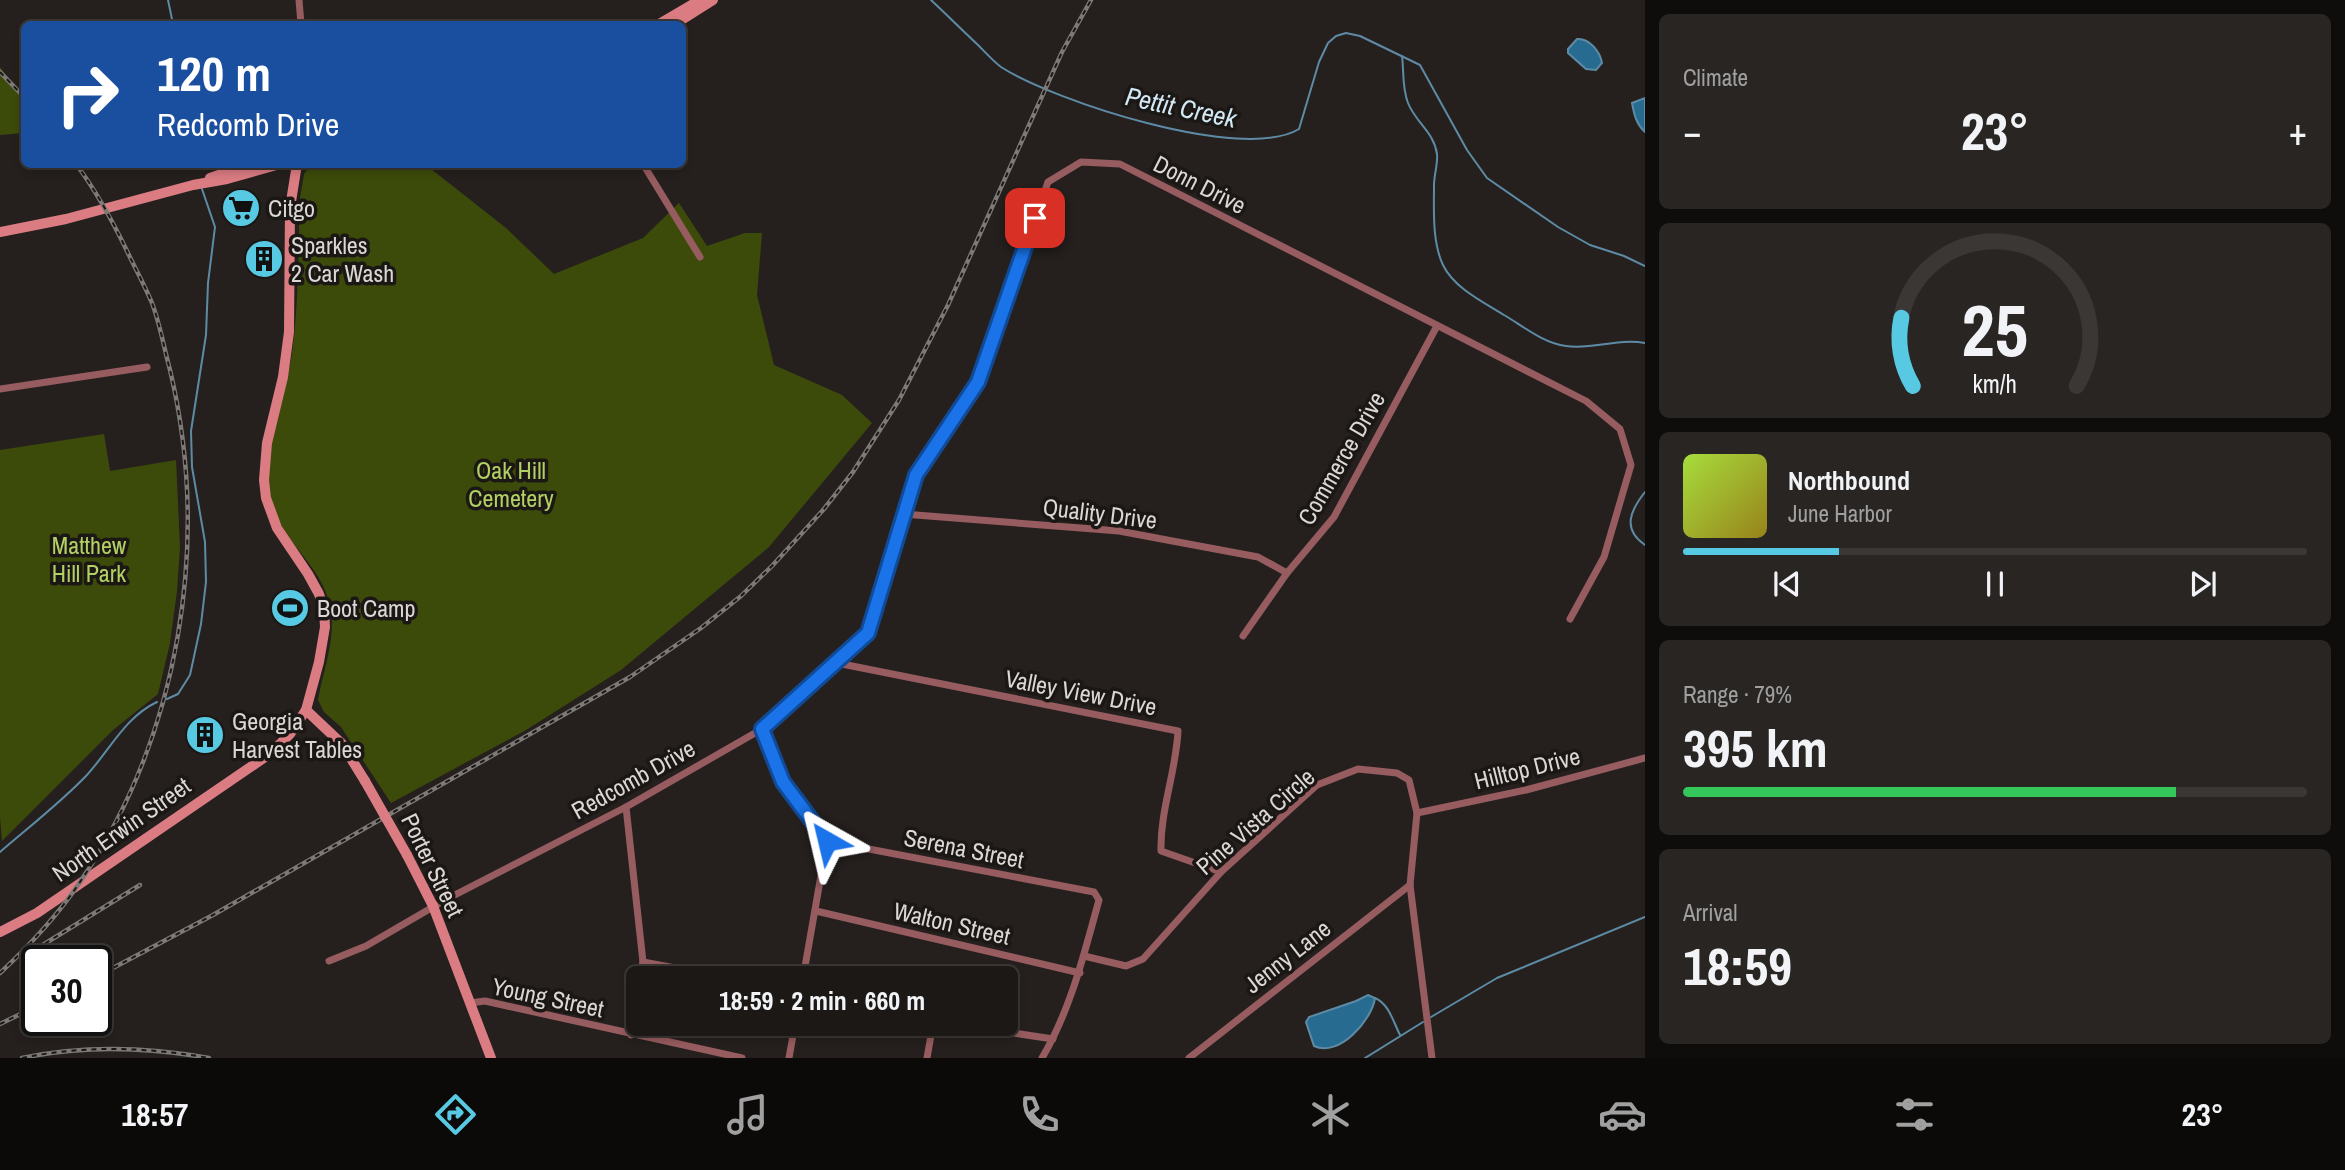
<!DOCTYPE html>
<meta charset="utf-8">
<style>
:root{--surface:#1c1816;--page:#292523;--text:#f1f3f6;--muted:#a0a0a1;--line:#3a3735;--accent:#58c9e3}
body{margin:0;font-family:"Archivo Narrow",sans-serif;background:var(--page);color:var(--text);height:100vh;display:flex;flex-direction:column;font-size:26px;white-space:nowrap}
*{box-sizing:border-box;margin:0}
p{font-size:23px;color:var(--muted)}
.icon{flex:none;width:38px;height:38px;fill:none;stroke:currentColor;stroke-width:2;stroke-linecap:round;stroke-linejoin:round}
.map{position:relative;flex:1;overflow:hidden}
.side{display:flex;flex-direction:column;gap:14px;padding:14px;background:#0f0d0c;width:700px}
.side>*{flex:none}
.guide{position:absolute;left:21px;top:21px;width:665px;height:147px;border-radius:10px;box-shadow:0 4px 10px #0003,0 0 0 2px var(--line);background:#1a4fa0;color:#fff;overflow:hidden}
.speed{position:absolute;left:21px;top:945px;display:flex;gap:14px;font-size:35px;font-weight:700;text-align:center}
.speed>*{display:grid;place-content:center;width:91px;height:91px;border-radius:50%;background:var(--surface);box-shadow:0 4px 10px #0003,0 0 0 2px var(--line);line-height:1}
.speed .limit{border:4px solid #111;border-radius:10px;background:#fff;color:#111}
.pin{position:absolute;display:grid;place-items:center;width:60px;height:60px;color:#fff;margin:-30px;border-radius:14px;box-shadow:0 4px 10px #0006}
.me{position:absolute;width:77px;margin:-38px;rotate:323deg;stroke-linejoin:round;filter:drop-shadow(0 0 5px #0008)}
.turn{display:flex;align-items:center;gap:24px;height:147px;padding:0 21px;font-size:32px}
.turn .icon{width:91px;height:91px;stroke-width:2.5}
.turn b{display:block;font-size:49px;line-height:60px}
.big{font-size:52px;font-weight:700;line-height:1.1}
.side .card{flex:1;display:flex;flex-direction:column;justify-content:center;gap:10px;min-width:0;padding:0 24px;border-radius:10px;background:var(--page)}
.side .dial{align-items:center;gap:0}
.dial svg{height:182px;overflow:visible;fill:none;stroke:var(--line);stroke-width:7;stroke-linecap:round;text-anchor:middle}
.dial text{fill:var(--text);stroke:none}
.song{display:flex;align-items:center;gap:21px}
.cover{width:84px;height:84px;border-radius:10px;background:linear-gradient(135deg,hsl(80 70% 55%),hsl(50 70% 35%))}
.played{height:7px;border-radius:4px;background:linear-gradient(90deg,var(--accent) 25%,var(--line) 25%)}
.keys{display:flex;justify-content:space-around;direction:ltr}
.heat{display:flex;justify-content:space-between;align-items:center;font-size:38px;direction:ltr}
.charge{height:10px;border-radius:5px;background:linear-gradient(90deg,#34c759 79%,var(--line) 0)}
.trip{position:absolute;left:626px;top:966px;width:392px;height:70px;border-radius:10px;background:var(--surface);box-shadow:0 4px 10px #0003,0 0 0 2px var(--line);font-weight:700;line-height:70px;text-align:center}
.menu{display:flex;height:112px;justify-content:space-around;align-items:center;background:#0b0a09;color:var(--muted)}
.menu .icon{width:49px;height:49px}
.menu .current{color:var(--accent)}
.menu b{font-size:32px;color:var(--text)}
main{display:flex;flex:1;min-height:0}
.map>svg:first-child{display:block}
.green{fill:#3d4b0a}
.water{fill:#286b90;stroke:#5d8ba5;stroke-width:2}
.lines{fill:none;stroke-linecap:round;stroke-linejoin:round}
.stream{stroke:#5d8ba5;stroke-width:2}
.street{stroke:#975c5f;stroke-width:7}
.secondary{stroke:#da7c82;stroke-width:10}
.rail-casing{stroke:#7d7977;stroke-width:4.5}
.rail{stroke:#1b1715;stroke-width:2;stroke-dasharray:5;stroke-linecap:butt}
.secondary-bridge{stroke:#da7c82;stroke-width:10}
.route-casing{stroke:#114b97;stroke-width:18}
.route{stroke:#1a73e8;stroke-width:12}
.labels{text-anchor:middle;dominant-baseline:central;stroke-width:7;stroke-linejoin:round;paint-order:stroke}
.street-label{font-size:24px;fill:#dad7d5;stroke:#1b1715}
.poi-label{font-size:24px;fill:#dad7d5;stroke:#1b1715;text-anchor:start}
.park-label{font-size:24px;fill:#b3d162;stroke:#1b1715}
.water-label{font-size:26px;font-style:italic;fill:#d3e8f5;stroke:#1b1715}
</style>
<main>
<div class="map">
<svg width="1645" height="1058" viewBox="0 0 1645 1058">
<rect width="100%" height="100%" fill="#25201e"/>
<g class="green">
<polygon points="0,67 24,100 24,133 0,135"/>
<path d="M311,165H426L506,228L554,274L643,238L679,203L707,246L745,233H762L757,295L774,365L842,395L872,423L769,547L621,670L526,730L391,803L341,727L324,712L318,700C323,670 337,637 330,606C321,560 272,538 268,484C265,440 286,397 292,353C299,302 298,250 300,198L304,174Z"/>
<polygon points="104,434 110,471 176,460 180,547 177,591 170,643 158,694 113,730 2,841 0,817 0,450"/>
</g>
<g class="water">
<path d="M1577,39C1589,38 1600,51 1602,63L1596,70L1586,69L1568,53V49Z"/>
<path d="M1645,98V132C1636,124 1634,114 1632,103Z"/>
<path d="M1368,995L1375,998C1372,1020 1339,1058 1314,1046L1306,1022L1309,1017L1356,1001Z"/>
</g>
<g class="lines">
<g class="stream">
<polyline points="168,0 173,24"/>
<path d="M931,0C947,15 962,30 978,45C985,52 993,61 1001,67C1054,101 1243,163 1299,129L1319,62L1328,43L1336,36L1346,33L1360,36L1420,65L1467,150L1487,178L1558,227L1590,245L1624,256L1645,266"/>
<path d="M1402,56C1404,72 1402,88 1408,103C1416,123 1434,132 1437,154C1438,164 1434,175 1434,185C1434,210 1432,242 1443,265C1454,288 1483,302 1504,315C1523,326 1543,343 1566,346C1592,350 1618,338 1645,343"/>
<path d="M1645,492C1630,511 1622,529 1645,545"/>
<polyline points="167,699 178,694 190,675 201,624 206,582 205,542 192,467 191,431 206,335 208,283 215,227 202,189"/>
<path d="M0,852C29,827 60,803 86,776C110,750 125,717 157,702"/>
<path d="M1375,998C1389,1004 1393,1021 1400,1035"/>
<polyline points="1431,1017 1497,978 1645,917"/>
<polyline points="1365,1058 1423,1022"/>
</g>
<g class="street">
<polyline points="299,0 301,24"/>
<polyline points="643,164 700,257"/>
<polyline points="0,389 147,367"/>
<polyline points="903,514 1119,531 1258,557 1287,573"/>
<polyline points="1243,636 1287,573 1334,517 1437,326"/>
<path d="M837,663L1178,731C1176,772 1160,810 1161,851L1221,872"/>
<polyline points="762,729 783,782 827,841 803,978"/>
<polyline points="626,807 643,962 640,978"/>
<polyline points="1417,813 1526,790 1645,758"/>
<path d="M827,841L1094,892L1099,900C1084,954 1071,1009 1042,1058"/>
<polyline points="816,911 1080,973"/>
<polyline points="1084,956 1126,966 1143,959 1221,872 1317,785 1358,769 1397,773 1409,780 1417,813 1410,885 1432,1058"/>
<polyline points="329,961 366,946 445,900 626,807 762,729 868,633 916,475 978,382 1048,182 1081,162 1120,164 1586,401 1620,429 1631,465 1604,557 1570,619"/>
<polyline points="643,962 729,978"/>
<polyline points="470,1003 485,1001 742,1058"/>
<polyline points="954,1024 1053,1039"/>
<polyline points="631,1035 639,988"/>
<polyline points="789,1058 795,1024"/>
<polyline points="927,1058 933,1024"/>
<polyline points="1189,1058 1410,885"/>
</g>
<g class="secondary">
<polyline points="659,24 700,0"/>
<polyline points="675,24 713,0"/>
<polyline points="210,178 250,164"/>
<polyline points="0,232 66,219 193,185 227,179 280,164"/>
<polyline points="306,710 342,744 365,781"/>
<polyline points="407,855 433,906 491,1058"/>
<polyline points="0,932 37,913 271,753 290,734 306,710 319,662 325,627 324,610 319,594 308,574 277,528 266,498 264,480 267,443 283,377 289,332 290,208 297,164"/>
</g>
<defs>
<g id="rail">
<polyline points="0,72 24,97"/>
<polyline points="28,954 140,885"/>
<path d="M0,973C29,946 58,915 80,882C180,735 211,542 170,370C164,348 160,324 152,303C145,286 135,268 127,251C112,220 97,192 76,164"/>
<polyline points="96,977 213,915 630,677 701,628 741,596 772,566 824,509 853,472 899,400 948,305 1062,52 1091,0"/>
<polyline points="0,1024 37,1006"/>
<path d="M22,1058C84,1045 147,1047 209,1058"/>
</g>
</defs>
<use href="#rail" class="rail-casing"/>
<use href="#rail" class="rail"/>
<polyline class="secondary-bridge" points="365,781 407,855"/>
</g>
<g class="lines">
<defs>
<polyline id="route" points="827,841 783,782 762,729 868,633 916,475 978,382 1035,218"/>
</defs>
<use href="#route" class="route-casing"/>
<use href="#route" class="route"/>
</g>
<defs>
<symbol id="supermarket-disc" viewBox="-11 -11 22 22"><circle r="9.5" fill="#58c9e3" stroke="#1b1715"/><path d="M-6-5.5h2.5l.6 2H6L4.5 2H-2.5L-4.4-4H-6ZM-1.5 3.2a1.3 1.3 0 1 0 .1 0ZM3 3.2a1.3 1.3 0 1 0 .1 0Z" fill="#111"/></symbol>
<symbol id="building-disc" viewBox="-11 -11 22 22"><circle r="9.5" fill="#58c9e3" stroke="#1b1715"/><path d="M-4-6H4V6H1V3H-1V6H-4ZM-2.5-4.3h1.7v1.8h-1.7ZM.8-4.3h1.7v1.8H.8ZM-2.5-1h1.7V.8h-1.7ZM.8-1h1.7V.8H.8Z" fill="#111"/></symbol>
<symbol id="stadium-disc" viewBox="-11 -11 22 22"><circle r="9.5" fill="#58c9e3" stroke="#1b1715"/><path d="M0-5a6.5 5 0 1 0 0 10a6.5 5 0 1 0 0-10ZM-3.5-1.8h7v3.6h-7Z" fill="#111"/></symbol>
</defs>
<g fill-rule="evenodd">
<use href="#supermarket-disc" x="219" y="186" width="44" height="44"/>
<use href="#building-disc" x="242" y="237" width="44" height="44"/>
<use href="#stadium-disc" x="268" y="586" width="44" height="44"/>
<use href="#building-disc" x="183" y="713" width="44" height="44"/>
</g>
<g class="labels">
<g class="street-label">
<text transform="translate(1200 184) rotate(27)">Donn Drive</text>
<text transform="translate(1341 458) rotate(-60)">Commerce Drive</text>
<text transform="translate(1100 513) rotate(7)">Quality Drive</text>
<text transform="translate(1081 692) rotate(11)">Valley View Drive</text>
<text transform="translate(1527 768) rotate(-14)">Hilltop Drive</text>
<text transform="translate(633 779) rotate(-29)">Redcomb Drive</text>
<text transform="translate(1255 821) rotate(-41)">Pine Vista Circle</text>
<text transform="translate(121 829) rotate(-35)">North Erwin Street</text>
<text transform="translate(964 848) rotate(11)">Serena Street</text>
<text transform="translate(433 865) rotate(64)">Porter Street</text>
<text transform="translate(952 923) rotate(13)">Walton Street</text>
<text transform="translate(1287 956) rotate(-38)">Jenny Lane</text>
<text transform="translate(548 997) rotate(12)">Young Street</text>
</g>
<g class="poi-label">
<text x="268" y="208">Citgo</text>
<text x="291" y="245">Sparkles<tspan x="291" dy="28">2 Car Wash</tspan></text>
<text x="317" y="608">Boot Camp</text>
<text x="232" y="721">Georgia<tspan x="232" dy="28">Harvest Tables</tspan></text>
</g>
<g class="park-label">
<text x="511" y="470">Oak Hill<tspan x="511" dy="28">Cemetery</tspan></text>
<text x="89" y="545">Matthew<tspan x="89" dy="28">Hill Park</tspan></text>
</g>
<g class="water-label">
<text transform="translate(1181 107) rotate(12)">Pettit Creek</text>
</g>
</g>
</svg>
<div class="speed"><div class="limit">30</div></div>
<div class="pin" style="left:1035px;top:218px;background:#d93025"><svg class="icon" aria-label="arrive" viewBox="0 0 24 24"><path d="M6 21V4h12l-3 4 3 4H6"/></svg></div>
<svg class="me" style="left:827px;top:841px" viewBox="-20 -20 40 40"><path d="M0-17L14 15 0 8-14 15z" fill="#1a73e8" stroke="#fff" stroke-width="4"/></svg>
<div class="trip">18:59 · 2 min · 660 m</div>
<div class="guide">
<div class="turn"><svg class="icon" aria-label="right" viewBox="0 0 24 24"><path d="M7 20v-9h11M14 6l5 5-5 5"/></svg><div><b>120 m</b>Redcomb Drive</div></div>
</div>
</div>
<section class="side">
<div class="card"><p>Climate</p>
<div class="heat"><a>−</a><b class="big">23°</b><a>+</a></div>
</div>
<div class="card dial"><svg viewBox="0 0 100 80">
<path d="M14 69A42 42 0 1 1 86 69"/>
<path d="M14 69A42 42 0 0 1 9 39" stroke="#58c9e3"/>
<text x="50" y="56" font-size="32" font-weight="700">25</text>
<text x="50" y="72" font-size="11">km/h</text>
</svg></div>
<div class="card">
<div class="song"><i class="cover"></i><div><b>Northbound</b><p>June Harbor</p></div></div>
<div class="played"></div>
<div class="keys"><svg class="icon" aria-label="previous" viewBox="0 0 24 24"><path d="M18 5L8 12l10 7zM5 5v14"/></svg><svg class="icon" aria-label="pause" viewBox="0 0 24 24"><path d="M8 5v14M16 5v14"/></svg><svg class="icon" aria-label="next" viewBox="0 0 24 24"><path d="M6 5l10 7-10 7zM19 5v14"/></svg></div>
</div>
<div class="card"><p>Range · 79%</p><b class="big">395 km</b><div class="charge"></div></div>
<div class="card"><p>Arrival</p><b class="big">18:59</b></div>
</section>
</main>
<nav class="menu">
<b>18:57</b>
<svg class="icon current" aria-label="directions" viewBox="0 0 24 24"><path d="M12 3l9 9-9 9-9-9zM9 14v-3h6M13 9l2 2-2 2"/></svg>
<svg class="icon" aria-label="music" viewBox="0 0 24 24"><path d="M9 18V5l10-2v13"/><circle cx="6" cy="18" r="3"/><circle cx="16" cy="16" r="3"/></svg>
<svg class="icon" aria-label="phone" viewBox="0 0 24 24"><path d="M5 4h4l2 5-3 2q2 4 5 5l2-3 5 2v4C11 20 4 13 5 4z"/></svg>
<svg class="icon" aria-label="climate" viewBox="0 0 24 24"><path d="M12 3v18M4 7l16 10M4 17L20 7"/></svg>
<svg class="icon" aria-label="car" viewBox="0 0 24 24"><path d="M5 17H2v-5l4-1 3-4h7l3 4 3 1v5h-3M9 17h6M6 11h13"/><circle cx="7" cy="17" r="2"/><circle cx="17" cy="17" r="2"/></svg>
<svg class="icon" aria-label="filters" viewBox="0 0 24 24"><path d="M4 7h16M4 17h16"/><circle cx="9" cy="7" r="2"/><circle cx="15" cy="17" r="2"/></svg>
<b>23°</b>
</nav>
